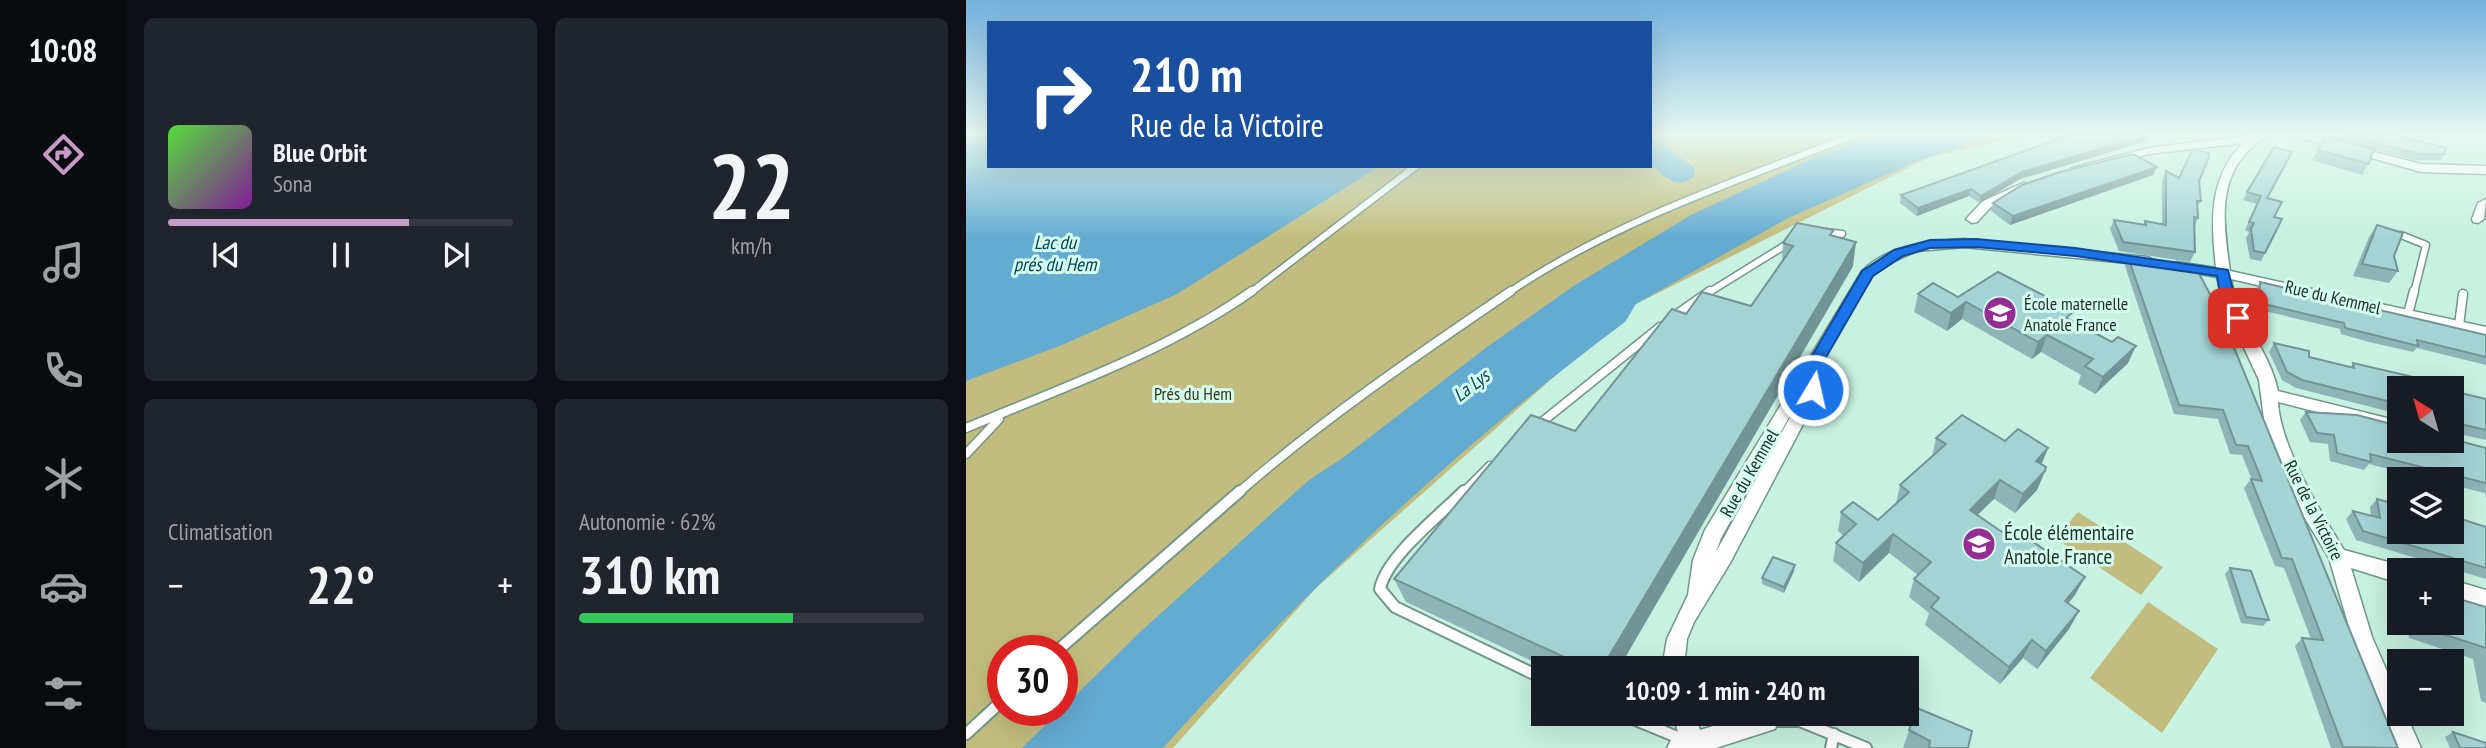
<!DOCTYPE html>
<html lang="fr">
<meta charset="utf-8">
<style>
:root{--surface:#171b24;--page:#20242c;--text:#f1f3f6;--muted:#9ea1a6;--line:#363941;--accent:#c89ac9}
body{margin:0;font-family:"PT Sans Narrow",sans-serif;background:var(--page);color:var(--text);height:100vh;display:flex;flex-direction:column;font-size:26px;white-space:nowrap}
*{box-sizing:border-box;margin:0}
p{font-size:23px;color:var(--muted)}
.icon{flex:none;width:38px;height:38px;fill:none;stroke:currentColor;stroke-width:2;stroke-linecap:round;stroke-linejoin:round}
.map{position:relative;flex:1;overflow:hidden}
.sheet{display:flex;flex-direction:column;gap:18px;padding:18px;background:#0d0f14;width:840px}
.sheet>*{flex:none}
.top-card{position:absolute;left:21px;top:21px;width:665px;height:147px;border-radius:0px;box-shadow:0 7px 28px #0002;background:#1a4fa0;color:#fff;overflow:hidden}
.needle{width:46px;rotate:323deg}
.fabs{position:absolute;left:1421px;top:376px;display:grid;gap:14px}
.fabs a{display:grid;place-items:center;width:77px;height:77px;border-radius:0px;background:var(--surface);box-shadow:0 7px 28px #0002;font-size:35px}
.speed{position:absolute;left:21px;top:635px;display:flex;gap:14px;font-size:35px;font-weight:700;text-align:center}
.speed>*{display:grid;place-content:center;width:91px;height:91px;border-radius:50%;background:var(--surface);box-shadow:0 7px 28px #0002;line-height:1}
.speed .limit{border:10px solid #d22;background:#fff;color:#111}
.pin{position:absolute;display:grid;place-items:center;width:60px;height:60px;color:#fff;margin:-30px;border-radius:14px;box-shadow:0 4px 10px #0006}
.me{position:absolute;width:77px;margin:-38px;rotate:9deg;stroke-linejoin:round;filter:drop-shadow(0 0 5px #0008)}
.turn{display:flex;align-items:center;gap:24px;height:147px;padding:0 28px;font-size:32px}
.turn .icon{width:91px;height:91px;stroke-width:2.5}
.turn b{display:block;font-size:49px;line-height:60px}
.big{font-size:52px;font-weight:700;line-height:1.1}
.sheet .tile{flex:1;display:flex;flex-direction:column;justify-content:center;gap:10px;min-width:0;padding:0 24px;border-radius:10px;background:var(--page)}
.sheet .dial{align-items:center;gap:0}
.dial b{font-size:91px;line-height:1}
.song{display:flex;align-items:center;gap:21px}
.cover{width:84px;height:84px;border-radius:10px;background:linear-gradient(135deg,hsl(110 70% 55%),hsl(290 70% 35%))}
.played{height:7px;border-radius:4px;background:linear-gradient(90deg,var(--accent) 70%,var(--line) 70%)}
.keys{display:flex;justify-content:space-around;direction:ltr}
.heat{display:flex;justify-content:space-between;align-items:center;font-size:38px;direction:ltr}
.charge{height:10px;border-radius:5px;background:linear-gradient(90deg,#34c759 62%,var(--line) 0)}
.sheet .tiles{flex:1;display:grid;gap:18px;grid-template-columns:repeat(2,1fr)}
.trip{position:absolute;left:565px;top:656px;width:388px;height:70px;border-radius:0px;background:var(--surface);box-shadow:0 7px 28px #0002;font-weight:700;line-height:70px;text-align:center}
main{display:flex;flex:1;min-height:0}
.dock{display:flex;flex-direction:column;width:126px;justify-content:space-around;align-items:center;background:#090b0e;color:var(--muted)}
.dock .icon{width:49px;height:49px}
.dock .current{color:var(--accent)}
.dock b{font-size:32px;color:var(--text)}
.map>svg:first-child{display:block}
.green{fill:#c2bd7e;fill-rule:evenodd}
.water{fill:#64abd1}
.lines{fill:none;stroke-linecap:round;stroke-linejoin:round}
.service-far2-casing{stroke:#719788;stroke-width:9}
.service-far1-casing{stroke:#719788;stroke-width:11}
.service-casing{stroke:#719788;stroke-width:14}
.minor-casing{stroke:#719788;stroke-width:3}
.service-far2{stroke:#fff;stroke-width:6}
.service-far1{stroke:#fff;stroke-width:8}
.service{stroke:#fff;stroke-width:10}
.minor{fill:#fff;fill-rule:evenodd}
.wall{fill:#8db5b8}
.shaded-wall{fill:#739496}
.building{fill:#a4d3d6;stroke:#739496;stroke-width:2}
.route{fill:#1a73e8;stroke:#114b97;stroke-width:2}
.labels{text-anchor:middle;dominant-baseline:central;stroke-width:6;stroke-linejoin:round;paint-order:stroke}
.street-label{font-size:18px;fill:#1e2e28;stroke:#d4feed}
.poi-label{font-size:18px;fill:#1e2e28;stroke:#d4feed;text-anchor:start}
.park-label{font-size:18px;fill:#383617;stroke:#d4feed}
.water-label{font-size:19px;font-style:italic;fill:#02415a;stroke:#d4feed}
.near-poi-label{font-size:21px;fill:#1e2e28;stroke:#d4feed;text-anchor:start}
</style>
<main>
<nav class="dock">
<b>10:08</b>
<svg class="icon current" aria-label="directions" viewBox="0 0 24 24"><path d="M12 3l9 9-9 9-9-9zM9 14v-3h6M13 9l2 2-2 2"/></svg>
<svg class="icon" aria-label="music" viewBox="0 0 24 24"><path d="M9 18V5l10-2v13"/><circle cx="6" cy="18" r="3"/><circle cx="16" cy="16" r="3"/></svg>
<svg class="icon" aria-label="phone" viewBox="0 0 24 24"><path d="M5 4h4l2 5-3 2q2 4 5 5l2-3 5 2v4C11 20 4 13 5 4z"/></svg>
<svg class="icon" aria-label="climate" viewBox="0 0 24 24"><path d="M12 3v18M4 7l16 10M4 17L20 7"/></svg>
<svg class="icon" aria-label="car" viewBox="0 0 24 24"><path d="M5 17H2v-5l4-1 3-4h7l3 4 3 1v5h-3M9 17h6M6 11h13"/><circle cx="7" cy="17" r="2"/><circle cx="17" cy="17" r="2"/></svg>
<svg class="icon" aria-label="filters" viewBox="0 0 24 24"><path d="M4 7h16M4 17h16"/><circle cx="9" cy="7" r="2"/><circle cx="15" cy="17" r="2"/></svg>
</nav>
<section class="sheet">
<div class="tiles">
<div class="tile">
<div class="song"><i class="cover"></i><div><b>Blue Orbit</b><p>Sona</p></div></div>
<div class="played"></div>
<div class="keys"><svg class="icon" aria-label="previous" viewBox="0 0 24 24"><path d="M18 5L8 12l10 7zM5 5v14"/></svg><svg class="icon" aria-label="pause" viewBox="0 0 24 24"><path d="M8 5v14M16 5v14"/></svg><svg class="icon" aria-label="next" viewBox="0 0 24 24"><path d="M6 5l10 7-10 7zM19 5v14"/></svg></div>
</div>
<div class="tile dial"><b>22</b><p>km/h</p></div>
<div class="tile"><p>Climatisation</p>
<div class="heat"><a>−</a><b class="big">22°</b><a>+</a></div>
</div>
<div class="tile"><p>Autonomie · 62%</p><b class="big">310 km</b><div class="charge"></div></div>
</div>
</section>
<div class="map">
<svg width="1520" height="748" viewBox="0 0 1520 748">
<rect width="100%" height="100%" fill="#c7f1e0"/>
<g class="green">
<path d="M0,135H23V166H684V135H1060L962,158L670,304L350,588L207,748H0ZM37,651H96V710H37Z"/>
<polygon points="1112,512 1197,567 1175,595 1089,538"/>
<polygon points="1182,602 1252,649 1196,733 1124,678"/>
</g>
<g class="water">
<polygon points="0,135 23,135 23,166 414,166 211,294 96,345 0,381"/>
<path d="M911,135H1029L949,162L822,218L670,304L659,322C490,448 337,592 197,748H56L173,633L343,480L378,457L521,347L609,285L725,215L845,159Z"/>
<path d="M684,137L728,167L729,175C712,192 698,176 684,164Z"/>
</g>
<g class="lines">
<defs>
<g id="service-far2">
<polyline points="859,232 876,234"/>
<polyline points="1435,235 1460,245 1448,293"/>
<polyline points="284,293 450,166"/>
<path d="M542,293C647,222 772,180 889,135"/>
<polyline points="742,293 826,241"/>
</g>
<g id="service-far1">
<polyline points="1442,314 1448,291"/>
<polyline points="707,317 744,291"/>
<polyline points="1493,325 1497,294"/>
<polyline points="571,426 694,327"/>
<path d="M0,428C98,387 199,352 286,291"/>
<polyline points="0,454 33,419 31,416"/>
<path d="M272,493C358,418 451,355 545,291"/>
<polyline points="497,493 524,466"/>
</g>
<g id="service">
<path d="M498,491C474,515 420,557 414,589L429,607L578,679"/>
<polyline points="91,651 274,491"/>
<polyline points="655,714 721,741"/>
<polyline points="803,721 834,721 900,748"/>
<polyline points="0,734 37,700"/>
<polyline points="865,748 868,734"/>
</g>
<g id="minor">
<path d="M1287,135H1300C1292,143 1283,149 1276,158C1251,189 1259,234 1264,271L1520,327V337L1265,279C1272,320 1304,351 1312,391L1433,421V433L1312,402C1314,446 1355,513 1378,550L1433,565L1441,570H1433V583L1385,568L1406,637L1433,699V714H1440L1455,748H1431L1386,637L1363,558L1337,515L1299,427L1293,380L1259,307L1251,277L1211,270L1204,266L1211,262L1250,268C1245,222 1242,178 1277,143L1183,154L1112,172L1106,168L1183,148Z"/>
<polygon points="1325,135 1342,135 1455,164 1520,166 1520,174 1455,172"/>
<polygon points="1057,183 1061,184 1061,190 1025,207 1011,222 1006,223 1000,219 1017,201"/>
<polygon points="1520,199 1518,219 1512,223 1507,222 1506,219 1512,203"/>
<path d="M998,239L1182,257L1189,261L1182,265L998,247L951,251L917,266L906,276L858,357L855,390L764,563L728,622L721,639L718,668H696L701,639L722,595L727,560L739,530L896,271C924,244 961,242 998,239ZM839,389V390L750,552L755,538Z"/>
<polygon points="1486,580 1520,590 1520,608 1486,598"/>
<polygon points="707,714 729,714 734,730 787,714 809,714 812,721 809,729 750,748 701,748 705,740 713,736"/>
</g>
</defs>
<use href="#service-far2" class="service-far2-casing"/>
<use href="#service-far1" class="service-far1-casing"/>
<use href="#service" class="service-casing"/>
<use href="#minor" class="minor-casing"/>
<use href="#service-far2" class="service-far2"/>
<use href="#service-far1" class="service-far1"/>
<use href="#service" class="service"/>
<use href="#minor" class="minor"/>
</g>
<g class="wall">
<polygon points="1104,135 1183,135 1181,141 1054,179 1014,203 1003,196 951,216 934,203 935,195"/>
<polygon points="1361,135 1428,135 1479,154 1475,160 1449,160 1406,149 1410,150 1396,175 1346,160"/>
<polygon points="1191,167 1187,175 1044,225 1025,211 1027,203"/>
<polygon points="1200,171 1213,178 1233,181 1235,201 1231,208 1232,218 1229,226 1229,252 1224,262 1153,251 1144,229 1148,220 1178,225 1179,221 1196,224 1196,180"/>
<polygon points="1281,192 1301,198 1308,217 1316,219 1295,261 1284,259 1280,238 1283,232 1279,230 1291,204 1277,200"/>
<polygon points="1411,225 1428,256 1432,271 1423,283 1387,276 1403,237"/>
<polygon points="867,236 887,266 653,668 581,668 440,602 428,579 609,431 720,314 785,306 816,262 817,243"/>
<polygon points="1162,257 1230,268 1432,748 1365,748 1329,646 1336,638 1345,639 1318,568 1309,566 1278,488 1285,479 1286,480 1276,455 1264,454 1252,419 1208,414 1159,266"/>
<polygon points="1294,282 1520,335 1520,365 1451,348 1447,352 1403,342 1375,334 1374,329 1290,309 1290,289"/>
<polygon points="952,294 992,297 1105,320 1162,363 1129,394 1112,384 1115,375 1075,352 1066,359 996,319 981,331 948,312"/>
<polygon points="1308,343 1343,357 1385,367 1387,363 1433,388 1433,414 1330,388 1316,380 1303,352"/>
<polygon points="1486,391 1520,399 1520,440 1488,433 1486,436"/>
<polygon points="1340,412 1520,448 1520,498 1519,493 1486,485 1486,480 1466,480 1403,464 1398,470 1364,461 1362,444 1344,442 1334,420"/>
<polygon points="970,438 1039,441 1082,448 1076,464 1079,471 1071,490 1049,513 1028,499 1011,515 1109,595 1102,604 1113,611 1103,629 1071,669 1057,658 1034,684 959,625 963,613 943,597 948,579 952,575 923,553 893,582 867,561 870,543 878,536 872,531 875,512 912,520 930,504 934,485 966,457"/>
<polygon points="1411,499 1520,527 1520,579 1390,540 1380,519 1387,511 1405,516 1404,507"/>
<polygon points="1264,568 1303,620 1297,626 1275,623 1259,574"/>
<polygon points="828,571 818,593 796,584 796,578"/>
<polygon points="1433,582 1433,623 1486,623 1520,607 1520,703 1515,701 1507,659 1443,638 1441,628 1427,623 1422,593"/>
<polygon points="951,708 1002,748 937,748"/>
<polygon points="1487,732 1520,748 1484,748 1479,737"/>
</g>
<g class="shaded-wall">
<polygon points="1181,135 1183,135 1181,141 1054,179 1014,203 1015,196 1056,172"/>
<polygon points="1191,167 1187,175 1044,225 1047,216"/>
<polygon points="1005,189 1003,196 951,216 952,208"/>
<polygon points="890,242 887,266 653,668 636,668"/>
<polygon points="1000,302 996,319 981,331 985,313"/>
<polygon points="1081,335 1075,352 1066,359 1072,342"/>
<polygon points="1170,346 1162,363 1129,394 1137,377"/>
<polygon points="1082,448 1074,467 1070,461"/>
<polygon points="1079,471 1071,490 1049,513 1057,494"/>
<polygon points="1034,480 1028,499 997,529 1004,510"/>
<polygon points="927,534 923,553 893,582 897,563"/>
<polygon points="829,565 828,571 818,593 818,587"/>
<polygon points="1119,577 1109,595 1089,619 1099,601"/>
<polygon points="1113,611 1103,629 1071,669 1080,651"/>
<polygon points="1066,640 1057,658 1034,684 1043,667"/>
</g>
<g class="building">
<polygon points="1104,135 1181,135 1056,172 1015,196 1005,189 952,208 935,195"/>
<polygon points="1378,135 1428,135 1480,148 1479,154 1453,154"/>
<polygon points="1360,136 1410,150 1407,150 1403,164 1352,150"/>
<polygon points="1308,147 1326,152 1301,198 1316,202 1308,217 1316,219 1299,253 1288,251 1285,229 1288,223 1283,222 1295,196 1281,192"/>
<polygon points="1227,149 1243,153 1243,157 1233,181 1235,201 1231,201 1232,218 1228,217 1229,252 1157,242 1148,220 1180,225 1179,221 1200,225 1200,171 1213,178"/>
<polygon points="1167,154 1191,167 1047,216 1027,203 1056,185 1094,172"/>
<polygon points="831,223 868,230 864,235 890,242 636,668 622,668 428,579 565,415 609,431 706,309 720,314 736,292 785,306 827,246 817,243"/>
<polygon points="1411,225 1437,233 1428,256 1432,271 1396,264"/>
<polygon points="1162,257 1230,268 1253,311 1432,748 1377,747 1336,638 1357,640 1326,559 1316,558 1285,479 1296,481 1282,446 1270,445 1257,410 1213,405"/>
<polygon points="1032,272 1108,311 1100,318 1146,342 1152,337 1170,346 1137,377 1119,366 1127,359 1081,335 1072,342 1000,302 985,313 952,294 967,283 992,297"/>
<polygon points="1294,282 1520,335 1520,357 1451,340 1452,346 1408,335 1379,328 1378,323 1294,303"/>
<polygon points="1308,343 1343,351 1343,357 1388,368 1387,363 1465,381 1467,386 1475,388 1433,388 1433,404 1336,380 1321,372"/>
<polygon points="1486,391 1520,399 1520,430 1494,424 1491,430 1486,430"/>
<polygon points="1340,412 1391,415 1433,426 1433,441 1486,441 1486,439 1520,448 1520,483 1404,454 1405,462 1371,453 1368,435 1351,433"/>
<polygon points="996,415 1039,441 1052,429 1082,448 1070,461 1080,467 1079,471 1057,494 1034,480 1004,510 1036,532 1042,525 1119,577 1099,601 1113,611 1080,651 1066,640 1043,667 965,607 973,598 948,579 965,562 927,534 897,563 870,543 890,524 875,512 887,502 912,520 943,492 934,485 980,444 970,438"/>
<polygon points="1411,499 1433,505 1433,532 1486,532 1486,516 1520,527 1520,568 1397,531 1387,511 1414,518"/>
<polygon points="807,557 829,565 818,587 796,578"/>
<polygon points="1264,568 1285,571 1303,620 1280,617"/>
<polygon points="1486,597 1520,607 1520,648 1455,627 1455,623 1486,623"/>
<polygon points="951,708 1006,731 1002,748 963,748 964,741 943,730"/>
<polygon points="1487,732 1520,743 1520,748 1494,748"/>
</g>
<linearGradient id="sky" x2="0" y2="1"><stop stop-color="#73b0df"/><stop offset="0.56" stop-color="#e6f9f1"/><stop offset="1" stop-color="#e6f9f1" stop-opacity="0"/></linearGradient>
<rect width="1520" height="239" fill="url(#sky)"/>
<polygon class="route" points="1010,239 1109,248 1262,270 1268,294 1279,318 1277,322 1267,322 1254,294 1251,276 1109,256 1010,247 964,248 937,256 907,276 859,359 855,390 853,394 842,394 839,390 844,359 896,271 928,250 964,240"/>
<defs>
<symbol id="school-disc" viewBox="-11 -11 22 22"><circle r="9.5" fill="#952d92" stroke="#d4feed"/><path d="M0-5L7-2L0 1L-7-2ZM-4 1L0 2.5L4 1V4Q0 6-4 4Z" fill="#fff"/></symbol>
</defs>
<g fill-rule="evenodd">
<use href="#school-disc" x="1015" y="294" width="38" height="38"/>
<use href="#school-disc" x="994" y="525" width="38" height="38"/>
</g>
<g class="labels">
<g class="street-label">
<text transform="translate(1367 297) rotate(13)">Rue du Kemmel</text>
<text transform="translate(783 473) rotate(-60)">Rue du Kemmel</text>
<text transform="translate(1348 510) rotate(63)">Rue de la Victoire</text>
</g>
<g class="poi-label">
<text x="1058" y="303">École maternelle<tspan x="1058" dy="21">Anatole France</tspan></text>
</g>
<g class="park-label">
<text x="227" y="393">Prés du Hem</text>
</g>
<g class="water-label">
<text x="89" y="242">Lac du<tspan x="89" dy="22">prés du Hem</tspan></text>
<text transform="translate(505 385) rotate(-37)">La Lys</text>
</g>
<g class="near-poi-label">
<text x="1038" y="532">École élémentaire<tspan x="1038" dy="24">Anatole France</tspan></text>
</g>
</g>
</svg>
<div class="fabs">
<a><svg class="needle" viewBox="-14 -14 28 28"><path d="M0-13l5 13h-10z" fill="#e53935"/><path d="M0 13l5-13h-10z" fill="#9ea1a6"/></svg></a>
<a><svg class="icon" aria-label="layers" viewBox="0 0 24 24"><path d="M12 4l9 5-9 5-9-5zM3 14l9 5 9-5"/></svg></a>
<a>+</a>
<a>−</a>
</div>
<div class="speed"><div class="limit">30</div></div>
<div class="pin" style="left:1272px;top:318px;background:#d93025"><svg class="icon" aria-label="arrive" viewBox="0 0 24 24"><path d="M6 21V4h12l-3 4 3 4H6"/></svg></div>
<svg class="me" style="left:847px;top:390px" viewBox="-20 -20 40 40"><circle r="17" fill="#1a73e8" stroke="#fff" stroke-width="3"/><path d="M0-11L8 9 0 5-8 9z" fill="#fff"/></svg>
<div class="trip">10:09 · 1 min · 240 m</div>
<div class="top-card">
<div class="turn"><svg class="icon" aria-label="right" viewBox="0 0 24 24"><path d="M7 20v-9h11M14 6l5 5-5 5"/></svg><div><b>210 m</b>Rue de la Victoire</div></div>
</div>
</div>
</main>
